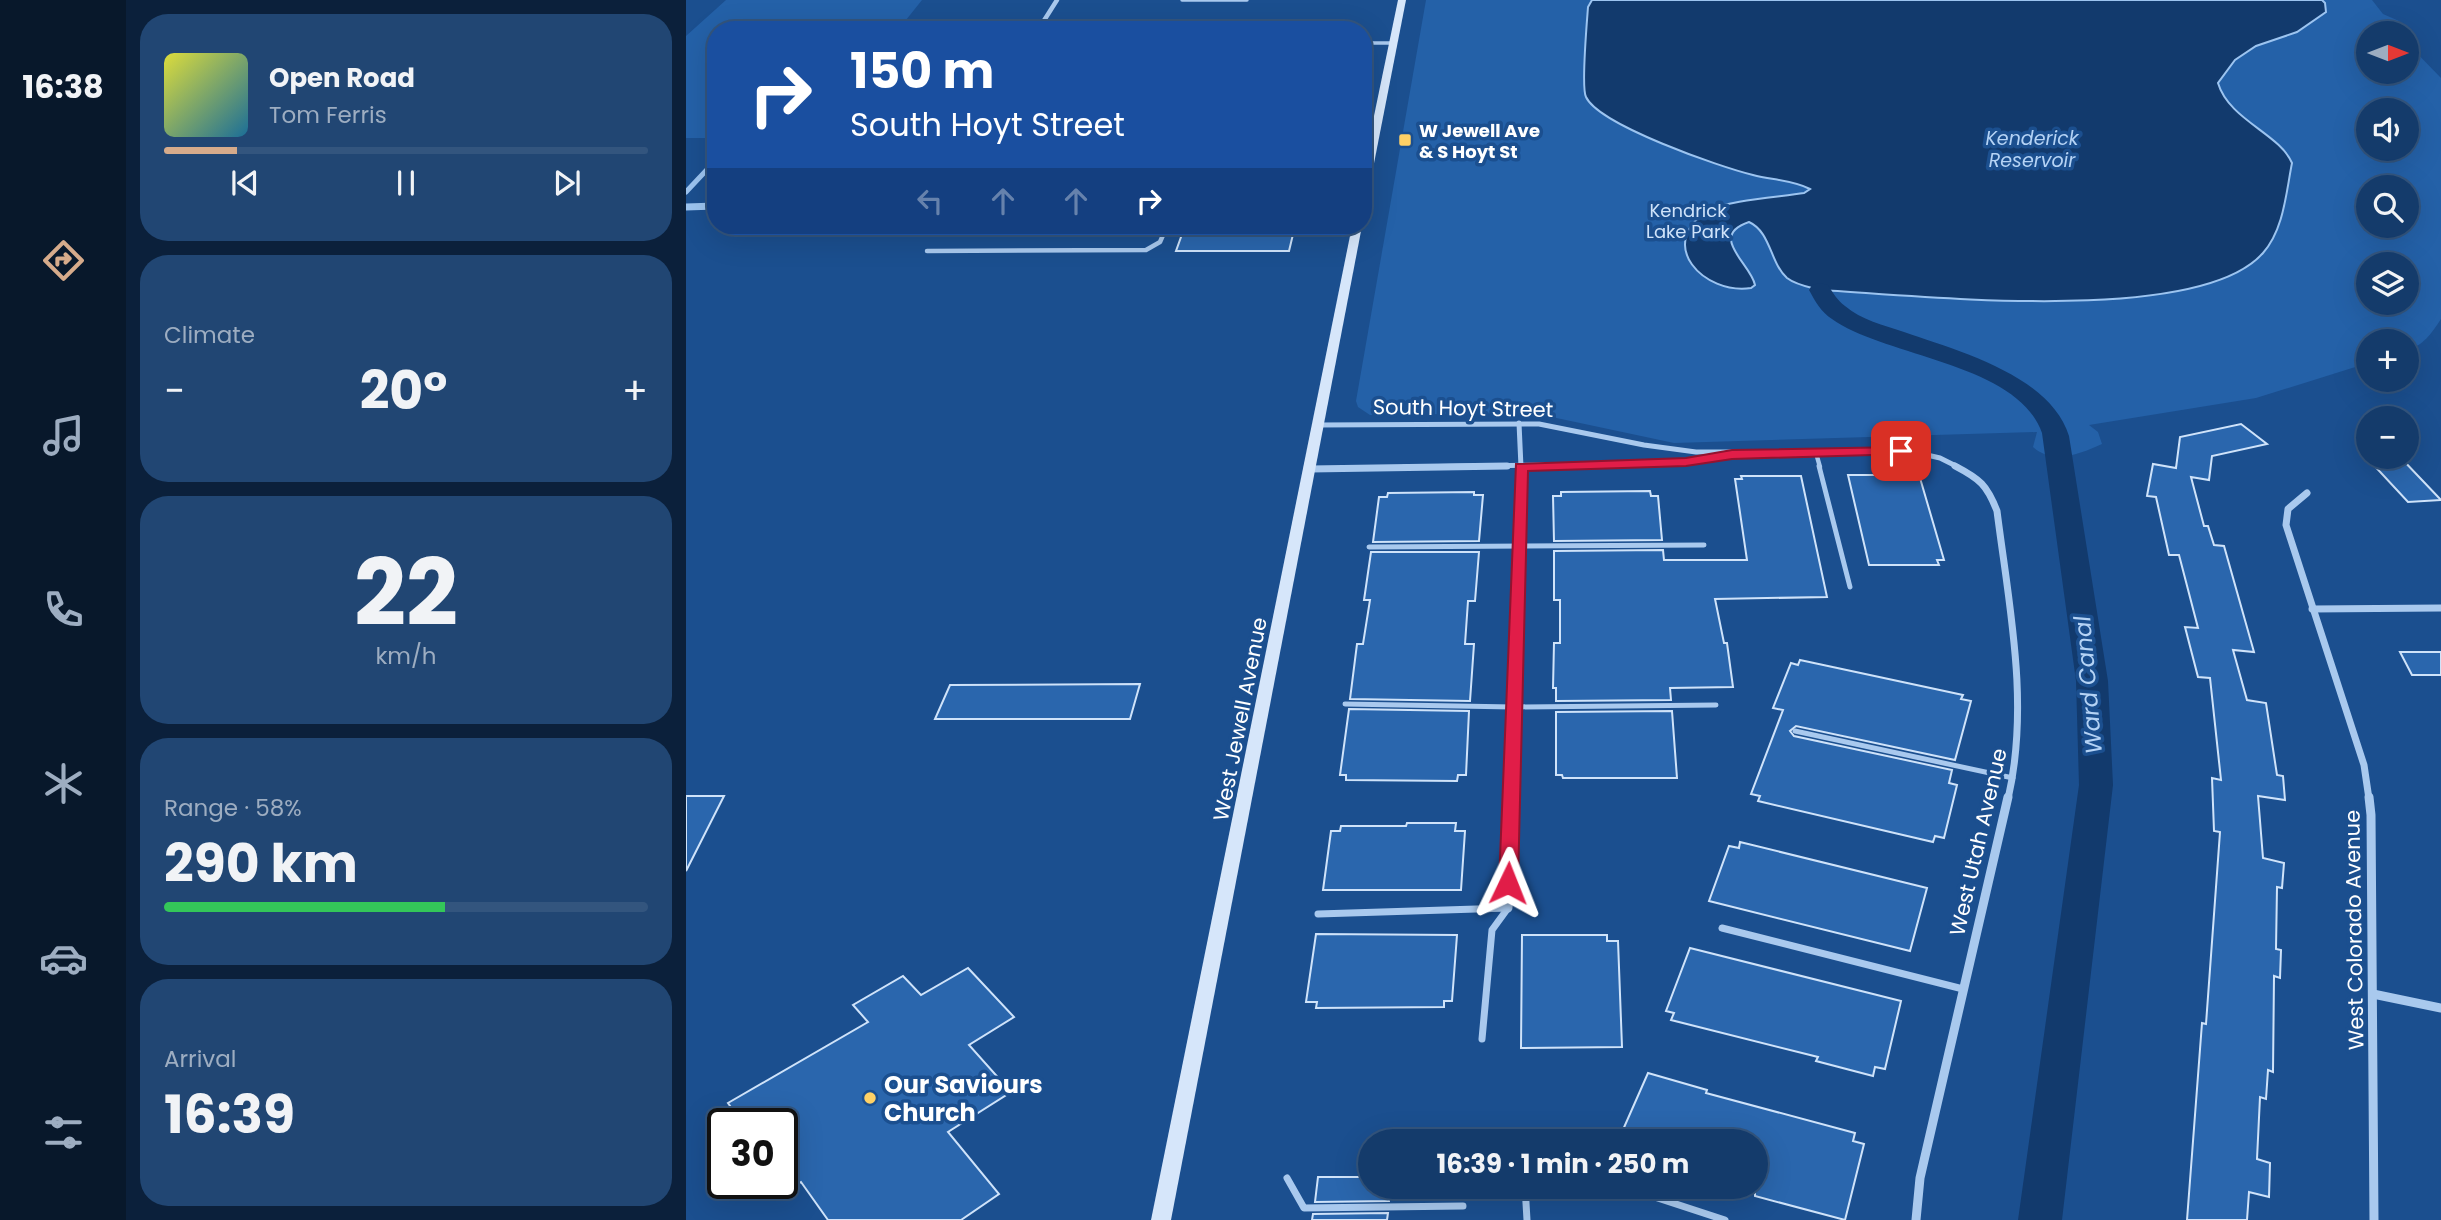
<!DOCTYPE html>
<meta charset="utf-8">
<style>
:root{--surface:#143b6b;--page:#214673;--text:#f1f3f6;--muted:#9dadc1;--line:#33557e;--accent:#d6ab8b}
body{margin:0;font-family:Poppins,sans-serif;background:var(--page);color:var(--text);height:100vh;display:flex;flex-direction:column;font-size:26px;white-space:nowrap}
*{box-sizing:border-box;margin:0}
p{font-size:23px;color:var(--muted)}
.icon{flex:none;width:38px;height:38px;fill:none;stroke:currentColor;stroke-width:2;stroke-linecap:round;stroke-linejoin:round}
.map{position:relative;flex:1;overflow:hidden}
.sheet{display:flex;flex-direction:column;gap:14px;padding:14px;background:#0b203b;width:560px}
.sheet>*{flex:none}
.guide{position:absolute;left:21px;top:21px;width:665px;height:214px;border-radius:28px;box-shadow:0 7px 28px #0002,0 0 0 2px var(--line);background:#1a4fa0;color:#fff;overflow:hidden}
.needle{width:46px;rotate:90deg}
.controls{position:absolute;left:1670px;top:21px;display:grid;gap:14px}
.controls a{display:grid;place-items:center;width:63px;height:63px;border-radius:50%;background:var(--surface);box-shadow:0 7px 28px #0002,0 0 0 2px var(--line);font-size:35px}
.speed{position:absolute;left:21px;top:1108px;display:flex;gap:14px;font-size:35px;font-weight:700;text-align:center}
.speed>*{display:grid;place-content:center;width:91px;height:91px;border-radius:50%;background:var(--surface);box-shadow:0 7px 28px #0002,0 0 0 2px var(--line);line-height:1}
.speed .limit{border:4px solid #111;border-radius:10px;background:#fff;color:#111}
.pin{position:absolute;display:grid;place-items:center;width:60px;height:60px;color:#fff;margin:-30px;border-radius:14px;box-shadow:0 4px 10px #0006}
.me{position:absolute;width:77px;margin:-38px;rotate:2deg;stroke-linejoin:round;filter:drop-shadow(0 0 5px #0008)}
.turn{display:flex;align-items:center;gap:24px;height:147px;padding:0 28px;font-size:32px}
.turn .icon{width:91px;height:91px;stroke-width:2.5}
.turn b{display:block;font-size:49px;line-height:60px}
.lanes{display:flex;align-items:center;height:66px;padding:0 28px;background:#0003;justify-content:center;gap:35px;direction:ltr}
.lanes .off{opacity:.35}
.big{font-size:52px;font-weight:700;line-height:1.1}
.sheet .widget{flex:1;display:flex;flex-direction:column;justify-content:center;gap:10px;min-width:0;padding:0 24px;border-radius:28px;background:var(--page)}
.sheet .dial{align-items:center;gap:0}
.dial b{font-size:91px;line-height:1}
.song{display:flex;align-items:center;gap:21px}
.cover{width:84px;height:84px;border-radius:10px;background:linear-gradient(135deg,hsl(60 70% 55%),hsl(200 70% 35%))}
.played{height:7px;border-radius:4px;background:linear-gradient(90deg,var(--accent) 15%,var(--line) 15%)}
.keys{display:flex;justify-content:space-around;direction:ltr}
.heat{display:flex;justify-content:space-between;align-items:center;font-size:38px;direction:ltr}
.charge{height:10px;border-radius:5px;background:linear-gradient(90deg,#34c759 58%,var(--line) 0)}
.trip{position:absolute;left:672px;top:1129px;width:410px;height:70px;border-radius:35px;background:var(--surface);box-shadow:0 7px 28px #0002,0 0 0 2px var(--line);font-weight:700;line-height:70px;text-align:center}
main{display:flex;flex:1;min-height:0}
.dock{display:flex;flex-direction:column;width:126px;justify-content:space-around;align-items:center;background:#08182b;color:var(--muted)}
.dock .icon{width:49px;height:49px}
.dock .active{color:var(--accent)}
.dock b{font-size:32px;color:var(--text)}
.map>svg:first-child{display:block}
.green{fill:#2461a8;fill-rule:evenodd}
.water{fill:#123a6d;stroke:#9cc4f0;stroke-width:2}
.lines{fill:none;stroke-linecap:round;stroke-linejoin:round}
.stream-far1{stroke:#9cc4f0;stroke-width:5}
.stream{stroke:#9cc4f0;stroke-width:7}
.canal{fill:#123a6d;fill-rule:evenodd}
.building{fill:#2a66ad;stroke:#cfe3fa;stroke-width:2}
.service-far3{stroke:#a9c9ee;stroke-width:3.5}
.service-far2{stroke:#a9c9ee;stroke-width:4.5}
.service-far1{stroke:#a9c9ee;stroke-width:5}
.service{stroke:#a9c9ee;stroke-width:7}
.minor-far3{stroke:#a9c9ee;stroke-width:4.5}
.minor-far2{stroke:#a9c9ee;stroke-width:5}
.minor-far1{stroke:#a9c9ee;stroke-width:7}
.minor{stroke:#a9c9ee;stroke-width:9}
.secondary{fill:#d6e6fa;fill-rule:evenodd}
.route{fill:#e11d48;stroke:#92132f;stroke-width:2}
.poi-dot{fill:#ffd166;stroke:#1b4f8f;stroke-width:2.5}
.labels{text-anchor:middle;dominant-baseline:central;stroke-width:7;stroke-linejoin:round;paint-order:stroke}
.far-poi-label{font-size:18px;font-weight:bold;fill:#fff;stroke:#1b4f8f;text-anchor:start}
.far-park-label{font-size:18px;fill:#cfe3fa;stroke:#1b4f8f}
.far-water-label{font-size:19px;font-style:italic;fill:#b5d3f5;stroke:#1b4f8f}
.street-label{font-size:21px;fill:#fff;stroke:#1b4f8f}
.water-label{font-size:23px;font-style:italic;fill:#b5d3f5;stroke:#1b4f8f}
.near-poi-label{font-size:24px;font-weight:bold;fill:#fff;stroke:#1b4f8f;text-anchor:start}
</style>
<main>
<nav class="dock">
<b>16:38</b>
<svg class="icon active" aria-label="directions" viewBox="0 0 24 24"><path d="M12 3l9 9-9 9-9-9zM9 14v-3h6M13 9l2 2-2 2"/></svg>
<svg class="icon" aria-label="music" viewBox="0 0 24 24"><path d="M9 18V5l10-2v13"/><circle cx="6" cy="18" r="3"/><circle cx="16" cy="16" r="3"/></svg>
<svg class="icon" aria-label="phone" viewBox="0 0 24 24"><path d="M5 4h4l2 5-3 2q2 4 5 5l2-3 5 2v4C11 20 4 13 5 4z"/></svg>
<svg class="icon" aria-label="climate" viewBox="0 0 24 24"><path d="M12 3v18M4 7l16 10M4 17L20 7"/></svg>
<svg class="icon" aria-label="car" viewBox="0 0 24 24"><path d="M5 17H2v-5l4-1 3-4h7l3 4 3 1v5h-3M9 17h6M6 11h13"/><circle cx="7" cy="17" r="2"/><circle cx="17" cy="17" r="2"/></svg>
<svg class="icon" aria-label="filters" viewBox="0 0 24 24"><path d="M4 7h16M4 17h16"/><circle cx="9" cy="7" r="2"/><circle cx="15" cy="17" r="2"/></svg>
</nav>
<section class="sheet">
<div class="widget">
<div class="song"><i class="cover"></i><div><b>Open Road</b><p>Tom Ferris</p></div></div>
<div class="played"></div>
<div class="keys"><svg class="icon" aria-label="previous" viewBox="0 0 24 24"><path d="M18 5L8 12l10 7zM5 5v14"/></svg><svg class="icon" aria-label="pause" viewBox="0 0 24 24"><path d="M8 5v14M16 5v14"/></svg><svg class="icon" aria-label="next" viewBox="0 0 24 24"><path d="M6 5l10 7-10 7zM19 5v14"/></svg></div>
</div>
<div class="widget"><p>Climate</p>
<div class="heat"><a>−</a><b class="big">20°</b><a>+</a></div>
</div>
<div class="widget dial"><b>22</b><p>km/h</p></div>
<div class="widget"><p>Range · 58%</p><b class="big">290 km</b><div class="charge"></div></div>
<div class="widget"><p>Arrival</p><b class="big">16:39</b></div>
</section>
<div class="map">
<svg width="1755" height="1220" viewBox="0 0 1755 1220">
<rect width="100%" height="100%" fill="#1b4f8f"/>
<g class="green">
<polygon points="40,0 236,0 212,30 30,30 30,138 0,138 0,36"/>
<path d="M740,0H1686L1697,14L1713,21L1710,26L1714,33H1682V72H1720V42L1755,78V319C1745,334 1738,345 1720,351V341H1682V363L1570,398L1403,425L1412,432L1416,444C1394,454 1367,465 1347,447L1351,432L988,443L847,413L684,415L672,407L670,401ZM1682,110H1720V149H1682ZM1682,187H1720V226H1682ZM1682,264H1720V303H1682Z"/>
</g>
<path class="water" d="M906,0H1636L1639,3L1640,12L1611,32L1570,46L1549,60L1532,83C1543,120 1594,134 1606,163C1600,193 1598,229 1577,253C1512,327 1229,295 1134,290C1123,287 1110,285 1101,278C1084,263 1085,232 1063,222C1021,236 1065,264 1069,285L1065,288C1018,295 969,244 1022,211C1041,200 1094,197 1118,193L1124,189C1107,180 1086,180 1067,175C1034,167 913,125 900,97C895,88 901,21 902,7Z"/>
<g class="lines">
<g class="stream-far1">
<polyline points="0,192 30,160"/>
<polyline points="20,206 30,206"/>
</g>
<polyline class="stream" points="0,207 30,206"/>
<path class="canal" d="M1134,283L1142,285C1147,293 1151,300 1159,306C1175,320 1198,325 1218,332C1272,351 1364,375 1383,436L1422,681L1427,785L1376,1220H1332L1393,785L1390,681L1356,433C1332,363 1199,357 1146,319C1135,312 1129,301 1123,290L1126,285Z"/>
</g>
<g class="building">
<polygon points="499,226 609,226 603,251 490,251"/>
<polygon points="1555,424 1581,444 1526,456 1523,480 1505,477 1518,526 1522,526 1528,545 1538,546 1568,652 1547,650 1561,700 1580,703 1591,775 1597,776 1599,800 1572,796 1577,858 1598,863 1596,888 1591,887 1590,949 1595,950 1594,978 1588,976 1587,1072 1582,1070 1580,1099 1574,1097 1571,1159 1584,1163 1583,1197 1563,1192 1561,1220 1501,1220 1516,1023 1520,1024 1534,832 1528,831 1526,778 1535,780 1524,678 1512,677 1499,627 1512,628 1493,555 1483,555 1470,497 1461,496 1467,464 1490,468 1494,437"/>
<polygon points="1715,458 1755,500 1722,502 1684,461"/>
<polygon points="1162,475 1225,475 1226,478 1234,478 1258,560 1251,560 1253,565 1183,565"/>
<polygon points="1055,476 1115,476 1141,597 1029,599 1038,643 1041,643 1047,687 984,688 985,700 870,701 870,688 867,688 868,643 874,643 874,600 868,600 868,551 977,550 978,560 1061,560 1049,479 1056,479"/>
<polygon points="964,491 965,496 972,496 976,540 868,541 867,496 875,496 875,492"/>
<polygon points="788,492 788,495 797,495 793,541 687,542 693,497 701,497 702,493"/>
<polygon points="685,552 793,552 789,601 782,601 779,644 788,644 784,701 664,699 671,644 677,644 684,600 678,600"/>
<polygon points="1714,652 1755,652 1755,675 1726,675"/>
<polygon points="1114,660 1277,695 1275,699 1285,701 1269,760 1110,726 1104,731 1108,736 1266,770 1263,783 1271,785 1258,838 1249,836 1247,842 1072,801 1074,796 1065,794 1097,710 1087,708 1105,663 1112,665"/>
<polygon points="454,684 444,719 249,719 264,685"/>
<polygon points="663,709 783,711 780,775 772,775 771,781 660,780 660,775 654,775"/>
<polygon points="986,711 991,778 877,778 876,775 870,775 870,712"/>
<polygon points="0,796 38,796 0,871"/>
<polygon points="721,823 770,823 769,831 779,831 775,890 637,890 645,831 654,831 655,826 720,826"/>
<polygon points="1054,842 1241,888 1224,951 1023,901 1043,846 1053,848"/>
<polygon points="630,934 771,935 766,1001 758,1001 758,1007 630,1008 631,1002 620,1002"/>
<polygon points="836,935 921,935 921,941 932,941 936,1047 835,1048"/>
<polygon points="1004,948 1215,1001 1199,1069 1189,1067 1187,1076 1130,1061 1132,1057 985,1020 988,1013 980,1011"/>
<polygon points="282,968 328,1017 283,1045 325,1092 262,1132 313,1194 275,1220 142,1220 115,1182 96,1194 96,1124 57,1124 42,1103 182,1022 167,1005 217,976 235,995"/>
<polygon points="962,1073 1021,1090 1020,1093 1169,1133 1167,1141 1178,1144 1159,1220 1069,1196 1069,1141 932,1141"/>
<polygon points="632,1177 684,1177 684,1186 704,1186 703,1201 629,1202"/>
<polygon points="702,1213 701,1220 626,1220 627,1214"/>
</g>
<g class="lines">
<g class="service-far3">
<polyline points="496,0 561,0"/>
<polyline points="677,43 708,43"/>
</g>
<g class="service-far2">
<polyline points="241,251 460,250 474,242 481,226"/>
<polyline points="1130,453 1134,467"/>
</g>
<g class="service-far1">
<polyline points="1133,466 1164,587"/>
<polyline points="683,547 1018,545"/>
<polyline points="659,704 827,707 1030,705"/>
<polyline points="1109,731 1327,778"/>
</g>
<g class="service">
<polyline points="632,914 822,908"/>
<polyline points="1036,928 1277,989"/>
<polyline points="796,1039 806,930 822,908"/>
<polyline points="601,1178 618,1208 777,1206"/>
<polyline points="839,1186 841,1220"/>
<polyline points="935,1186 1039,1220"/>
</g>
<polyline class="minor-far3" points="352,30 371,0"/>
<g class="minor-far2">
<polyline points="833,423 835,467"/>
<polyline points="631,425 853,424 958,445 1010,452 1228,452 1254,458 1272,467"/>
<polyline points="717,467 981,463 1036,457"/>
</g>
<g class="minor-far1">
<path d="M1269,466C1294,479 1301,485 1311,511C1323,606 1344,704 1322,799"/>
<polyline points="624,469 821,466"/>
<polyline points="1621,493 1602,509 1600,525 1678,765 1683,799"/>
<polyline points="1626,609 1755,608"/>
<polyline points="825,799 835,466"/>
</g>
<g class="minor">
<polyline points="1683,797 1685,815 1688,1220"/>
<polyline points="822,908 825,797"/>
<polyline points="1687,994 1755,1008"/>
<polyline points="1230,1220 1234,1178 1322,797"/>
</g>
<g class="secondary">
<polygon points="712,0 720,0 682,194 677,197 677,169"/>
<polygon points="666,226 676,226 485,1220 465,1220"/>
</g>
</g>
<polygon class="route" points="1215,447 1220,448 1220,454 1046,459 1000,466 842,471 832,883 829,888 816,888 813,883 830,464 1000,458 1046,450"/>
<g class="poi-dot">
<rect x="712" y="133" width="14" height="14" rx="3.5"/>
<circle cx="184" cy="1098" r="7"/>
</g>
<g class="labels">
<g class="far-poi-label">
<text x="733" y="130">W Jewell Ave<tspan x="733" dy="21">&amp; S Hoyt St</tspan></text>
</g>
<g class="far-park-label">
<text x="1002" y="210">Kendrick<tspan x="1002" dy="21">Lake Park</tspan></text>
</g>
<g class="far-water-label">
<text x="1346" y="138">Kenderick<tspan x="1346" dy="22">Reservoir</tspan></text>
</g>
<g class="street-label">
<text transform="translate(777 408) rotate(1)">South Hoyt Street</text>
<text transform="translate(554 719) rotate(-79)">West Jewell Avenue</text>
<text transform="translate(1292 842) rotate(-77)">West Utah Avenue</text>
<text transform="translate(1668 930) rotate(-91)">West Colorado Avenue</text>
</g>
<g class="water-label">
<text transform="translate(1402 685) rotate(-95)">Ward Canal</text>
</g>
<g class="near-poi-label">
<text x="198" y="1084">Our Saviours<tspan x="198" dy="28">Church</tspan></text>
</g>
</g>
</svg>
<div class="controls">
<a><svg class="needle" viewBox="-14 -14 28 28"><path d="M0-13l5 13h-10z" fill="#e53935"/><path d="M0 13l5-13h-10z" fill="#9dadc1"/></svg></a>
<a><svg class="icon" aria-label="sound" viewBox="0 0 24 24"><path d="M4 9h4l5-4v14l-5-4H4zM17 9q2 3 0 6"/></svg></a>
<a><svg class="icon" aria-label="search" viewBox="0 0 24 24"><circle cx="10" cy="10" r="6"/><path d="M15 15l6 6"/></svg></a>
<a><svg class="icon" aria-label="layers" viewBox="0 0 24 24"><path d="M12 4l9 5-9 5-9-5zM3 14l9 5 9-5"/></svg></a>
<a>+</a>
<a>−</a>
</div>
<div class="speed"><div class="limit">30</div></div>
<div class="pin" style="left:1215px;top:451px;background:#d93025"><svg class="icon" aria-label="arrive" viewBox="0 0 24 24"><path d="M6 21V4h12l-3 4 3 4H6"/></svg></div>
<svg class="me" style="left:822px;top:883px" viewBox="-20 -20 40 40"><path d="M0-17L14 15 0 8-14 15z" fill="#e11d48" stroke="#fff" stroke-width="4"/></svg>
<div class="trip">16:39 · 1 min · 250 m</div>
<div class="guide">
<div class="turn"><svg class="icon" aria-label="right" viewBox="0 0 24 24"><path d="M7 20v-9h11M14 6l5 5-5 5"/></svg><div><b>150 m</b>South Hoyt Street</div></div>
<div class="lanes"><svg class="icon off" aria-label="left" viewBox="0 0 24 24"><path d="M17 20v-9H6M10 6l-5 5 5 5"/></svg><svg class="icon off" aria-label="ahead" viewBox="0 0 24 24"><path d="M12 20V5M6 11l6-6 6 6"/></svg><svg class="icon off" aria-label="ahead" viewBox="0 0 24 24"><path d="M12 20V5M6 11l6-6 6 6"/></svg><svg class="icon" aria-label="right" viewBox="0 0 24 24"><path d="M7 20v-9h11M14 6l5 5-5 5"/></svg></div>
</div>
</div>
</main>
